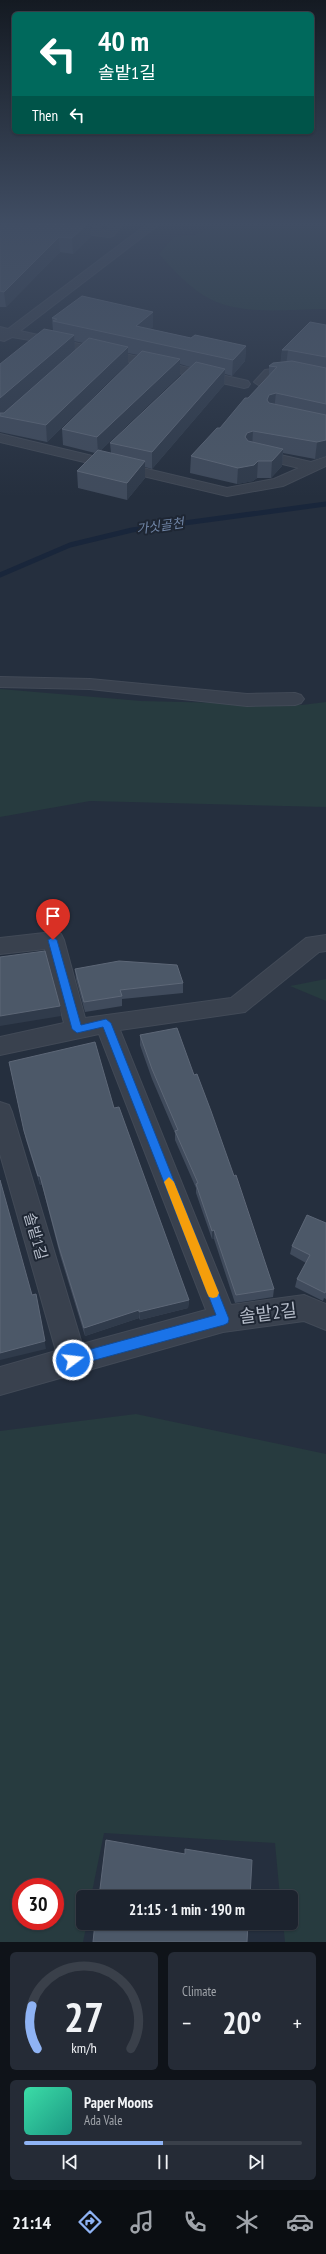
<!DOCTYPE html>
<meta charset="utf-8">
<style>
:root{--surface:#1c232e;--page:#252b36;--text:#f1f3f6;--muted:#a0a4aa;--line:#3a404a;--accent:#8fb3f4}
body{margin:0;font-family:"PT Sans Narrow","Noto Sans KR",sans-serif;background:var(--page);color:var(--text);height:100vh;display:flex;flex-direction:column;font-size:15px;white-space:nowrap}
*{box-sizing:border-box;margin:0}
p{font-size:13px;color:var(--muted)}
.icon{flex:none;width:22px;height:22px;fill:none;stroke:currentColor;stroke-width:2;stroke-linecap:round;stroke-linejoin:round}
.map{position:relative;height:1942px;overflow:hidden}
.sheet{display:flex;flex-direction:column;gap:10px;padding:10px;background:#0f1319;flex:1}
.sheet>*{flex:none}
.hud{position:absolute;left:12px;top:12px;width:302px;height:122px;border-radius:6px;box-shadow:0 1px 3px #0004,0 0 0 1px var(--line);background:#00695c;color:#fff;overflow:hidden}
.speed{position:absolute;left:12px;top:1878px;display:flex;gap:8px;font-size:20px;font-weight:700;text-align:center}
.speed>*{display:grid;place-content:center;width:52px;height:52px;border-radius:50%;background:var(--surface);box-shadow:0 1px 3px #0004,0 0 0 1px var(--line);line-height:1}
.speed .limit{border:6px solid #d22;background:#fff;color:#111}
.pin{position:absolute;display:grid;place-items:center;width:34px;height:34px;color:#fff;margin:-41px -17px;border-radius:50% 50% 50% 0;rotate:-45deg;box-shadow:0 0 4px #0007}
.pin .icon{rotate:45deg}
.me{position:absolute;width:44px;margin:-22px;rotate:75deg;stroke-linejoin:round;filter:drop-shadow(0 0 3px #0008)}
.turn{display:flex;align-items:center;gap:14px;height:84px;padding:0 20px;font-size:18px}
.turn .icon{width:52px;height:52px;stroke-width:2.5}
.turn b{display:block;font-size:28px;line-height:34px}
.then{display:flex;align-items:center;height:38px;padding:0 20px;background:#0003;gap:8px;font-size:15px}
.big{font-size:30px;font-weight:700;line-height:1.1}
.sheet .widget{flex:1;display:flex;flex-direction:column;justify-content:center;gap:6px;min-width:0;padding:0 14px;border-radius:6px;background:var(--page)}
.sheet .dial{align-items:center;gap:0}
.dial svg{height:104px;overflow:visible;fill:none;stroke:var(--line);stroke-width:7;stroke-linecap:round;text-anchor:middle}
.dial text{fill:var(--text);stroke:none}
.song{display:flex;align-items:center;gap:12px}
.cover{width:48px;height:48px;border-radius:6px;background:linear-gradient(135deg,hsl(160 70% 55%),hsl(170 70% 35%))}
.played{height:4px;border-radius:2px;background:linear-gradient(90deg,var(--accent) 50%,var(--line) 50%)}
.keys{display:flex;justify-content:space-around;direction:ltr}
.heat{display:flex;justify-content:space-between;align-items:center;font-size:22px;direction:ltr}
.sheet .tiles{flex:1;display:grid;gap:10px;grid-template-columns:1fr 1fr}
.widget:last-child{grid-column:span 2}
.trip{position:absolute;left:76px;top:1890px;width:222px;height:40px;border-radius:6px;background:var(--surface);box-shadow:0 1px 3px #0004,0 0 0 1px var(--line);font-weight:700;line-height:40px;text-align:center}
.menu{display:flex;height:64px;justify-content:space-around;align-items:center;background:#0b0e12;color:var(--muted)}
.menu .icon{width:28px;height:28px}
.menu .selected{color:var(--accent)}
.menu b{font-size:18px;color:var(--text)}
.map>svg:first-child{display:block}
.green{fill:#273b3f;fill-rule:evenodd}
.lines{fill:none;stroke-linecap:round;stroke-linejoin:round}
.stream{stroke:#19263b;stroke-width:5}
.minor-casing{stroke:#424a57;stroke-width:2}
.minor{fill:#39414e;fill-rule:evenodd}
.wall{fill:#404b5c;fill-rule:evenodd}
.shaded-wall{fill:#303b4b}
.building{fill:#4c5868;stroke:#5d6777}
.route{fill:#1a73e8;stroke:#114b97}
.slow{fill:#f59e0b}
.labels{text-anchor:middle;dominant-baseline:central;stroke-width:4;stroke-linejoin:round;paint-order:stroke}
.far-water-label{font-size:13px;font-style:italic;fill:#7085a6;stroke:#1e2633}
.street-label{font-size:15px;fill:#b5bcc9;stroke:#1e2633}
.near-street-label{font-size:18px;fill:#b5bcc9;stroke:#1e2633}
</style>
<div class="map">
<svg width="326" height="1942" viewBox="0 0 326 1942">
<rect width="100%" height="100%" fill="#252f3e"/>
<g class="green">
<path d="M215,225H326V309C289,309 244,316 210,299C190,289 174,270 159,254L174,237L200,234Z"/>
<polygon points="0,689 141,701 302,705 326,702 326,807 90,801 0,817"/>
<polygon points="326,979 326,1001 290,986"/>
<path d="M136,1414L326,1454V1942H285L283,1923H291V1897H280L275,1843L104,1833L91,1897H83V1923H87L83,1942H0V1431ZM21,1887H55V1921H21Z"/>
</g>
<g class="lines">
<polyline class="stream" points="0,575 70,545 132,530 326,504"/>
<defs>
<g id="minor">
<polygon points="33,225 64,225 106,231 111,225 122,225 113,236 109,237 38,228"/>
<polygon points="146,225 158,225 20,331 244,380 248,381 250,384 248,387 244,388 42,342 12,337 4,341 0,340 0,327 8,329"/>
<path d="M286,367L326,375V383C314,380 283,371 273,377C267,379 266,384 260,386L254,382L265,370Z"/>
<polygon points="0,434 227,488 274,479 299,468 249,456 247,453 249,450 254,449 311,462 326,457 326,466 283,486 227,496 0,442"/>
<polygon points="0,677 90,679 247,694 295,693 301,695 304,699 301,703 295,705 247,706 90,689 0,687"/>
<polygon points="53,932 61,934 64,940 85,1018 231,998 306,938 326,935 326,951 319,952 245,1012 120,1030 231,1305 304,1295 326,1304 326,1330 304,1321 223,1332 0,1395 0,1367 56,1351 0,1154 0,1102 9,1105 12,1112 82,1344 206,1310 99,1034 0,1055 0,1037 64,1023 45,949 0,954 0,938"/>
</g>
</defs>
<use href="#minor" class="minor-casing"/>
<use href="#minor" class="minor"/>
</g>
<g class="wall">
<polygon points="0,225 103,225 100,229 91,227 91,236 73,254 60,252 6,307 0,307"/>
<path d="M52,318L153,327L150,329L191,338L246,346L245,361L232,376L225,374L224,385L152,469L145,467V478L127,500L78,488L77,471L95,453L63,445L62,429L138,355L128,353V363L47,442L0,432V364L53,331ZM74,341L83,343L75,350ZM180,364L190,367L110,443L111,453L100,451L180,375Z"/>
<polygon points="326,325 326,456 315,459 283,453 282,466 271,478 257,478 253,481 237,484 190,473 191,456 220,428 269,376 269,366 281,362 282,350"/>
<polygon points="75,969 183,983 183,993 122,999 122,1006 85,1012 76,979"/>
<polygon points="140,1035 194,1075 274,1289 273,1297 235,1303 214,1239 212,1239 196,1193 196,1188 175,1140 175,1133 152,1079 140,1045"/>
<polygon points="9,1062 114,1108 189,1300 188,1308 140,1320 139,1318 85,1336 60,1255 42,1185 40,1185 26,1140"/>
<polygon points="326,1223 326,1299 324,1298 323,1301 295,1287 297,1279 306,1263 290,1254 292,1246"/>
</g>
<g class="shaded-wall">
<polygon points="86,225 91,225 91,236 73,254 72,238"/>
<polygon points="99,225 103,225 100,229"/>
<polygon points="59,237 60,252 6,307 4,292"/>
<polygon points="153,312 153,327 138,340 136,326"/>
<polygon points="74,335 75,351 0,416 0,398"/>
<polygon points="246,346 245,361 232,376 233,360"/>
<polygon points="128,347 128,363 47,442 46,425"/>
<polygon points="282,350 288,350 286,366 280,366"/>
<polygon points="180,359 180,375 98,453 97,437"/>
<polygon points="225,369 224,385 152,469 152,452"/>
<polygon points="276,393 274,410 267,400 269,395"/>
<polygon points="253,431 252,448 245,437 247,433"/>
<polygon points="326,440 326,456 315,459 317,442"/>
<polygon points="283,449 282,466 271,478 272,461"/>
<polygon points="145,461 145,478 127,500 127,483"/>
<polygon points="258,461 257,478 253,481 237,484 238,468"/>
<polygon points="60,1006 61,1016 0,1026 0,1016"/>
<polygon points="38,1176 40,1176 42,1185 40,1185"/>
<polygon points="214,1230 214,1239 212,1239 212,1231"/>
<polygon points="189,1300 188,1308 140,1320 139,1312"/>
<polygon points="37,1302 46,1349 0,1360 0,1353"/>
<polygon points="139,1310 139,1318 85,1336 84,1328"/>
</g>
<g class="building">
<polygon points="0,225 86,225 72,238 59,237 4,292 0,291"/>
<polygon points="82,296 153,312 136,326 191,338 195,335 246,346 233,360 53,321 57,319 52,318"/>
<polygon points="310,322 326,325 326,357 288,350 282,350"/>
<polygon points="44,329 74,335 0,398 0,364"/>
<polygon points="89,338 128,347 46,425 0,416 0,413 4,413"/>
<polygon points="142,351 180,359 97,437 62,429"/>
<polygon points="292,361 326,368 326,404 276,393 269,395 267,400 269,403 326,415 326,440 317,442 253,431 247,433 245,437 248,441 283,449 272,461 258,461 254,465 238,468 191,456 217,428 220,428 245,398 248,398 277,367 269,366 273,363"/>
<polygon points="196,362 225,369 152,452 110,443"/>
<polygon points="98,450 145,461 127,483 77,471"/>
<polygon points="45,951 60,1006 0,1016 0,957"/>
<polygon points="119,961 177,965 183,983 120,990 122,996 84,1002 75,969"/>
<polygon points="177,1028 194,1075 197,1074 211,1111 234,1176 236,1175 274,1289 236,1295 214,1230 212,1231 196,1184 198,1183 175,1131 178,1130 152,1069 140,1035"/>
<polygon points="95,1042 114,1108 119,1107 189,1300 139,1312 139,1310 84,1328 59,1247 40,1176 38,1176 24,1131 9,1062"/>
<polygon points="0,1180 32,1295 36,1294 45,1341 0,1353"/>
<polygon points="307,1215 326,1223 326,1291 325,1293 297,1279 310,1255 292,1246"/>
<polygon points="106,1840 185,1854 185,1849 252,1860 250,1897 99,1897"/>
<polygon points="95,1923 248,1923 247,1942 93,1942"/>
</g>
<linearGradient id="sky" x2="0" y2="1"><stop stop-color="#141a22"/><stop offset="0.45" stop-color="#404d63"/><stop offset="1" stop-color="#404d63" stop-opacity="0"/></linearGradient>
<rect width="326" height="497" fill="url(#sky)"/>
<polygon class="route" points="53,937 57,940 81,1025 106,1019 111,1023 229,1319 228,1323 224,1325 73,1366 69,1364 67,1360 69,1356 73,1354 216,1315 103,1027 77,1033 72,1029 48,940"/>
<polygon class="slow" points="169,1177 174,1182 219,1293 217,1297 213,1298 209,1297 207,1293 164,1182"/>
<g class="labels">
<g class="far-water-label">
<text transform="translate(160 526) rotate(-8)">가싯골천</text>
</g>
<g class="street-label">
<text transform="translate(36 1236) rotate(74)">솔밭1길</text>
</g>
<g class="near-street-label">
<text transform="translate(268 1313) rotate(-7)">솔밭2길</text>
</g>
</g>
</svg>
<div class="speed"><div class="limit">30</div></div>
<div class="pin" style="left:53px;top:940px;background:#d93025"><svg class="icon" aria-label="arrive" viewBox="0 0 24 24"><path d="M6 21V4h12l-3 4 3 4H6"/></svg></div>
<svg class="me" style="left:73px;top:1360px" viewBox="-20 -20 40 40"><circle r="17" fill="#1a73e8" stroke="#fff" stroke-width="3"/><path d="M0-11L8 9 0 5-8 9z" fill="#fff"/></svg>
<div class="trip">21:15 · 1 min · 190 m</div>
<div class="hud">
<div class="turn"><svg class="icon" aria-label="left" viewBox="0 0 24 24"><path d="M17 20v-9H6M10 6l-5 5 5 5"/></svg><div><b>40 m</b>솔밭1길</div></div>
<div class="then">Then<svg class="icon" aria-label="left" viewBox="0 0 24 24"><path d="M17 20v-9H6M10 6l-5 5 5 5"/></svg></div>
</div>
</div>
<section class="sheet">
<div class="tiles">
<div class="widget dial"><svg viewBox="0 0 100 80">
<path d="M14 69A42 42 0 1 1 86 69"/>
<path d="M14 69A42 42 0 0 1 10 36" stroke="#8fb3f4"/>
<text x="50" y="56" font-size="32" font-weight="700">27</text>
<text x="50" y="72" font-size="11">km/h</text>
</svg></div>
<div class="widget"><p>Climate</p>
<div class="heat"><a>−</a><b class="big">20°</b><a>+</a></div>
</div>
<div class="widget">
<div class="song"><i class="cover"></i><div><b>Paper Moons</b><p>Ada Vale</p></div></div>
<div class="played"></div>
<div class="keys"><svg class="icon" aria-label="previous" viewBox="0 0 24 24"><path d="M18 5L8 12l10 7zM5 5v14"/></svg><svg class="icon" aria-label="pause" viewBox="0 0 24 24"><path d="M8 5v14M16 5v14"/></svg><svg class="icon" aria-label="next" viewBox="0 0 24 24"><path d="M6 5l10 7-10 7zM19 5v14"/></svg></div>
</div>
</div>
</section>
<nav class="menu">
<b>21:14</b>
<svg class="icon selected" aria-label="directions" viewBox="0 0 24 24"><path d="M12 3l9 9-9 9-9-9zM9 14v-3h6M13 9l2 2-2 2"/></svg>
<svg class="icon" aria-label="music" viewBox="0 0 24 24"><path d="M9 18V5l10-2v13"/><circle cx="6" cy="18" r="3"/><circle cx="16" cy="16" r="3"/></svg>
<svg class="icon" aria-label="phone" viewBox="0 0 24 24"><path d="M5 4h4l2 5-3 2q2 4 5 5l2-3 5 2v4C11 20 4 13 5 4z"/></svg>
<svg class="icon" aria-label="climate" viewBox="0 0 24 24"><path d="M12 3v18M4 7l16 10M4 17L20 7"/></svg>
<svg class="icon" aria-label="car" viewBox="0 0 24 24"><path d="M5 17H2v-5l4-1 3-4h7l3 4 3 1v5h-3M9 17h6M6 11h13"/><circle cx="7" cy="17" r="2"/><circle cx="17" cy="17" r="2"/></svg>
</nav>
